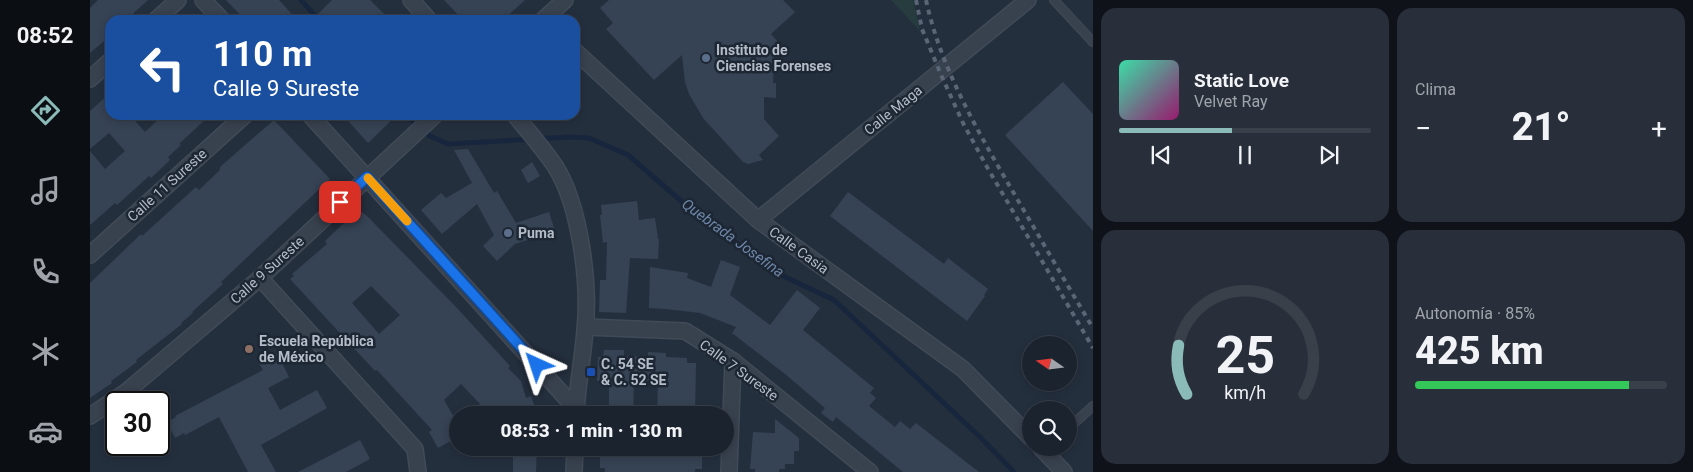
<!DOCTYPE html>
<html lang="es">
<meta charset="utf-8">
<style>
:root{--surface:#1b232e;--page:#282f3a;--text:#f1f3f6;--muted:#a0a4aa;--line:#39404a;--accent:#8bbbb9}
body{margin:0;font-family:Roboto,sans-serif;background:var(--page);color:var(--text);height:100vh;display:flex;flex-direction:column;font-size:19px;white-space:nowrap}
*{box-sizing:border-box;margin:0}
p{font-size:16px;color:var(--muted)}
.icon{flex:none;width:28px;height:28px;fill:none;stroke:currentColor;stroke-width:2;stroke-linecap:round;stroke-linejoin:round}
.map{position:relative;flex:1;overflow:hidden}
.panel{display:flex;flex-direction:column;gap:8px;padding:8px;background:#0f1319;width:600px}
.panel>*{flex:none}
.banner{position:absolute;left:15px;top:15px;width:475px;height:105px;border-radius:15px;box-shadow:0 2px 8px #0003,0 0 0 1px var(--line);background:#1a4fa0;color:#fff;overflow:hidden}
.needle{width:32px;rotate:284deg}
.fabs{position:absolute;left:932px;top:336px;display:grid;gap:10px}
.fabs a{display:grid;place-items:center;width:55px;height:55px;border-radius:50%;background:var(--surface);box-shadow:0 2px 8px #0003,0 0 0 1px var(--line);font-size:25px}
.speed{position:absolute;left:15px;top:391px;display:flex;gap:10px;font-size:25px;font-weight:700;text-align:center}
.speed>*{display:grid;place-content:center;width:65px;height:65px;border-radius:50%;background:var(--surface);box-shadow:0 2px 8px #0003,0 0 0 1px var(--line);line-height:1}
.speed .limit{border:2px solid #111;border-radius:8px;background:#fff;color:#111}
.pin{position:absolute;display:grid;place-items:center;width:42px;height:42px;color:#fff;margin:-21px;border-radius:10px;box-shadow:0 2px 8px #0006}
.me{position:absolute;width:55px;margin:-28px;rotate:318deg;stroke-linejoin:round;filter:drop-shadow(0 0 4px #0008)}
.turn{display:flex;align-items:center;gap:18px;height:105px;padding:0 25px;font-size:22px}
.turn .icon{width:65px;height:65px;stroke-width:2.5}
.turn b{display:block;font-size:35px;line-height:42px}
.big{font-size:38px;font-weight:800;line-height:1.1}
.panel .widget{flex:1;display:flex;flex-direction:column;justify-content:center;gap:8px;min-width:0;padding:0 18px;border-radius:15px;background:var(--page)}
.panel .dial{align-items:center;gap:0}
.dial svg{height:130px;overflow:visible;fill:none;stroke:var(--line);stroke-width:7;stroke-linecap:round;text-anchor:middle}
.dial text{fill:var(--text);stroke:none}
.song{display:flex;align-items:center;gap:15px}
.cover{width:60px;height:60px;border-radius:8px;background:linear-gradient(135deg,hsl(160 70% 55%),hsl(320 70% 35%))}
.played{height:5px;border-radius:2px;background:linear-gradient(90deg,var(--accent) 45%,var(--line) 45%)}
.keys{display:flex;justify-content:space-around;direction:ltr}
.heat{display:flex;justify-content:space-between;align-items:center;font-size:28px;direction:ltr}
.charge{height:8px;border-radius:4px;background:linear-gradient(90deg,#34c759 85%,var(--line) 0)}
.panel .tiles{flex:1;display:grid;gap:8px;grid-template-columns:repeat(2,1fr)}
.trip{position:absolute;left:359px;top:406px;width:285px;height:50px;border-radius:25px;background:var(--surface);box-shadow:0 2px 8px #0003,0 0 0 1px var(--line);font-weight:800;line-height:50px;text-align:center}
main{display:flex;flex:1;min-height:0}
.dock{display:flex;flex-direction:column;width:90px;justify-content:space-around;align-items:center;background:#0b0e12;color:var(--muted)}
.dock .icon{width:35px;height:35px}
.dock .on{color:var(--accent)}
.dock b{font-size:22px;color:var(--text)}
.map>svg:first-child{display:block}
.green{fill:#263c3f}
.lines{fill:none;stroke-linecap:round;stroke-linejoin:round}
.stream{stroke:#17263c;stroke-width:5}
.building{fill:#364354;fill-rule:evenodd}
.service-casing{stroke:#414a57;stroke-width:10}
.minor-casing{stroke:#414a57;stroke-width:18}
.service{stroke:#38414e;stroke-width:8}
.minor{stroke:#38414e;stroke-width:15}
.rail{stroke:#5a6575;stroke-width:4;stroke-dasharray:5 5;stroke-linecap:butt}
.route-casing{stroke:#114b97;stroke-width:12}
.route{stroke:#1a73e8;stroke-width:9}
.slow{stroke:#f59e0b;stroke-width:9}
.service-dot{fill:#5c6f8a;stroke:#1d2633;stroke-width:2}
.education-dot{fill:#8d6e63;stroke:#1d2633;stroke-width:2}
.transit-dot{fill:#1a4fb4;stroke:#1d2633;stroke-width:2}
.labels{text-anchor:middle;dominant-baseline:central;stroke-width:5;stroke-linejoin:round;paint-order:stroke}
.poi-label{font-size:14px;font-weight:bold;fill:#b4bcc9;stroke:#1d2633;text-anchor:start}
.street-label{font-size:14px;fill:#b4bcc9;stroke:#1d2633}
.water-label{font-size:15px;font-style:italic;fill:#6d86a8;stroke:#1d2633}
</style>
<main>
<nav class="dock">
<b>08:52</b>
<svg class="icon on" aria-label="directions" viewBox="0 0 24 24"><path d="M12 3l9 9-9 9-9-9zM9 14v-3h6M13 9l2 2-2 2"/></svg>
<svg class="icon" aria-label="music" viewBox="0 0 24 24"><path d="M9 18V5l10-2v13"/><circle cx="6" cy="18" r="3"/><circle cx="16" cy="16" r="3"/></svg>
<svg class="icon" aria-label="phone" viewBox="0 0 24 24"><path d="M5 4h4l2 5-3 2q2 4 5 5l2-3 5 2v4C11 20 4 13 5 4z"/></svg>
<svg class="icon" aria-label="climate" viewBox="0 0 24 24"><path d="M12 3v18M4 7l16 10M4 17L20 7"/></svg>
<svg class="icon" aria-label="car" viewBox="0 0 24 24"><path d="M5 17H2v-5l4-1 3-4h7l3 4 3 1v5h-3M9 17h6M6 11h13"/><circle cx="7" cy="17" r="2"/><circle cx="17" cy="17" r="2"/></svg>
</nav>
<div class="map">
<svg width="1003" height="472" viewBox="0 0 1003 472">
<rect width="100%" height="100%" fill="#242f3e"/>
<polygon class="green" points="801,0 823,0 830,31"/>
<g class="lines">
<g class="stream">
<polyline points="211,0 229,20"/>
<polyline points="316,115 340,136 358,144 479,137 499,138 538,155 605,213 689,274 744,300 890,437 924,472"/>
</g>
</g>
<g class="building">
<polygon points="8,0 58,0 36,20 20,20 20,36 0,53 0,8"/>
<polygon points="136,0 189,0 207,20 155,20"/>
<polygon points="242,0 280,0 300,20 222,20"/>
<polygon points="354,0 435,0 413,20 373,20"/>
<polygon points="519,0 693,0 705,12 681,34 696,51 684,62 683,83 686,83 686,98 674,97 674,119 689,136 669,155 673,160 658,164 653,162 613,118 599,94 595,82 592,55 564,80 516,29 523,23 510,8"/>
<polygon points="973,82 1003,114 1003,231 915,135"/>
<polygon points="20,93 20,115 40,115 55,132 73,115 120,115 89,144 91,145 78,157 80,160 61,178 59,176 27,205 25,203 0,225 0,151 15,169 35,151 19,133 0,149 0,111"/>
<polygon points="253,115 307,115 278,143"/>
<polygon points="184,120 240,179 131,282 133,284 102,312 103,313 91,323 92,324 46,360 47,362 21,381 22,383 0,398 0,283 51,234 52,236 106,187 109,190 129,171 131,166"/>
<polygon points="378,149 404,193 407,191 426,223 459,212 465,231 425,244 407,261 393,246 404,235 387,204 352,234 331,210 351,193 356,198 382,183 364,150"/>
<polygon points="442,162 450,176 438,183 431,170"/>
<polygon points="758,192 854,264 858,258 898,289 894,295 895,296 877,321 740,216"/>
<polygon points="547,201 549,220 565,218 568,239 569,239 568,259 540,258 536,313 509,312 510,280 516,280 517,242 513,243 510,215 512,215 511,205"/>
<path d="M265,209L270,214L272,212L277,216L367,308L420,366L418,368L431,381L436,398L441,396L447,413L440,415H371L390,404L371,384L354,400L368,424V437L348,448L339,432L342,430L287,370L285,371L200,279L204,276L202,274L237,244L235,241L255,222L253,220ZM281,286L310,315L289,334L262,303Z"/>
<polygon points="631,260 650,267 640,295 680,325 707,290 730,308 713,330 784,388 780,393 786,398 779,406 805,427 810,421 820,429 826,423 889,472 813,472 746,417 743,422 731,413 735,408 695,374 642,333 646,327 610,313 576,309 559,308 560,267 598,273 597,278 621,287"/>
<polygon points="514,350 534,350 534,356 558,357 558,352 576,353 576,357 597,358 597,363 606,363 605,415 567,415 568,384 544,383 543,415 519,415 519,382 507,381 508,357 513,357"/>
<polygon points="187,353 199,377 178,388 190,410 227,390 237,408 171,445 186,472 158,472 129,417 95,435 94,433 85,438 77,422 86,417 85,416 173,370 168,362"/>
<polygon points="685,419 709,438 709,451 704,451 704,464 695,464 695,469 689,469 689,472 665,472 665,469 660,469 663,432 685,433"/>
<polygon points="270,440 280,459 256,472 208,472"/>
<polygon points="423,448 447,448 446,472 423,472"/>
<polygon points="510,448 608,448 607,450 612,450 612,469 605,469 605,472 515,472 515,468 510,468"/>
</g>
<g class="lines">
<defs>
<g id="service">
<polyline points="964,0 1003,42"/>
<polyline points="979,428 1003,406"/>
</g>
<g id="minor">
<polyline points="113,0 132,20"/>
<polyline points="321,0 339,20"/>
<polyline points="66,20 88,0"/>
<polyline points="453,20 475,0"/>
<polyline points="485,51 668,220 873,369 941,438"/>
<polyline points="0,79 20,61"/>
<polyline points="220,115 486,409"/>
<path d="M425,115C438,131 453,148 465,166C490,205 500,284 495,330C493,358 487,386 486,414"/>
<polyline points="668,220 938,0"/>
<polyline points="0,255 155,115"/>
<polyline points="170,278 325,449 328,472"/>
<polyline points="496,327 595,331 643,361 780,472"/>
<polyline points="0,416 36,392 170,278 345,115"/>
<polyline points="951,448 974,472"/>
<polyline points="484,472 485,448"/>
<polyline points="639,472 643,361"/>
</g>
</defs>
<use href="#service" class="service-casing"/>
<use href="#minor" class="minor-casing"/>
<use href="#service" class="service"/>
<use href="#minor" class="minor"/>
<g class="rail">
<polyline points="826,0 832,29 852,77 873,123 897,167 1003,348"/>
<path d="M836,0C851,70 890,135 926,197C952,241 977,285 1003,328"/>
</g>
</g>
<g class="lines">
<defs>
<polyline id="route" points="250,202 277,177 447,365"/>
</defs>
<use href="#route" class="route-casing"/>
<use href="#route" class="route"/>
<polyline class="slow" points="278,178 317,221"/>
</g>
<g class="service-dot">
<circle cx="616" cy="58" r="5"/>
<circle cx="418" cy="233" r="5"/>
</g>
<circle class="education-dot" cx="159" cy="349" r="5"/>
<rect class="transit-dot" x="496" y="367" width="10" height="10" rx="2.5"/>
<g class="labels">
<g class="poi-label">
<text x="626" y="50">Instituto de<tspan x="626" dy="16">Ciencias Forenses</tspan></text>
<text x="428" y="233">Puma</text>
<text x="169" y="341">Escuela República<tspan x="169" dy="16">de México</tspan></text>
<text x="511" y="364">C. 54 SE<tspan x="511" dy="16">&amp; C. 52 SE</tspan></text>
</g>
<g class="street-label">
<text transform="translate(803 110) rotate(-39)">Calle Maga</text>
<text transform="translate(77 185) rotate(-42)">Calle 11 Sureste</text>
<text transform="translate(709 250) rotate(36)">Calle Casia</text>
<text transform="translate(177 270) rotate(-42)">Calle 9 Sureste</text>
<text transform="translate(649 370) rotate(36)">Calle 7 Sureste</text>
</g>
<g class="water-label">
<text transform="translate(643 238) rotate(36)">Quebrada Josefina</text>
</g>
</g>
</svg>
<div class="fabs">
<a><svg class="needle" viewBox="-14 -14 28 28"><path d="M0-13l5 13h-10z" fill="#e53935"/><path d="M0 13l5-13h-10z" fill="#a0a4aa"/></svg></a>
<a><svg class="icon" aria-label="search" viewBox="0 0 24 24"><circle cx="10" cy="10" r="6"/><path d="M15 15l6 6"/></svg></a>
</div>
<div class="speed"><div class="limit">30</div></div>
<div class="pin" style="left:250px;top:202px;background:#d93025"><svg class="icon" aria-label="arrive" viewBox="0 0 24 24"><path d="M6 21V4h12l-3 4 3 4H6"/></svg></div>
<svg class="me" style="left:447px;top:365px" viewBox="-20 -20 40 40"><path d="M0-17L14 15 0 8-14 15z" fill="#1a73e8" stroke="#fff" stroke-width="4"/></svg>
<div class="trip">08:53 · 1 min · 130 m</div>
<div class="banner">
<div class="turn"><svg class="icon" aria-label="left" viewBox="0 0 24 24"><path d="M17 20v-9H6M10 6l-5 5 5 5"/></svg><div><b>110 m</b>Calle 9 Sureste</div></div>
</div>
</div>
<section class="panel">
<div class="tiles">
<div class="widget">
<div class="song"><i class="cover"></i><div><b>Static Love</b><p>Velvet Ray</p></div></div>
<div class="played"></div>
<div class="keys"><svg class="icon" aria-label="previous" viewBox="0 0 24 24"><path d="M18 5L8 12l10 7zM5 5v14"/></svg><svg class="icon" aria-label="pause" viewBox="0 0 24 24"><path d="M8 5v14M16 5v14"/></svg><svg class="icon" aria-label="next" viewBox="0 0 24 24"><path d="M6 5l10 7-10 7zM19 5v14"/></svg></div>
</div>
<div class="widget"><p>Clima</p>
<div class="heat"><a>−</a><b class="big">21°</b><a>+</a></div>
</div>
<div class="widget dial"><svg viewBox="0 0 100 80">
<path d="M14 69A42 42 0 1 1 86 69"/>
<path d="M14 69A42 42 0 0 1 9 39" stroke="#8bbbb9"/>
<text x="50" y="56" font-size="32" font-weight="700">25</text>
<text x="50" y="72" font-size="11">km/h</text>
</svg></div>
<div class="widget"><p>Autonomía · 85%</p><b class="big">425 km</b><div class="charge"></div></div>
</div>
</section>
</main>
